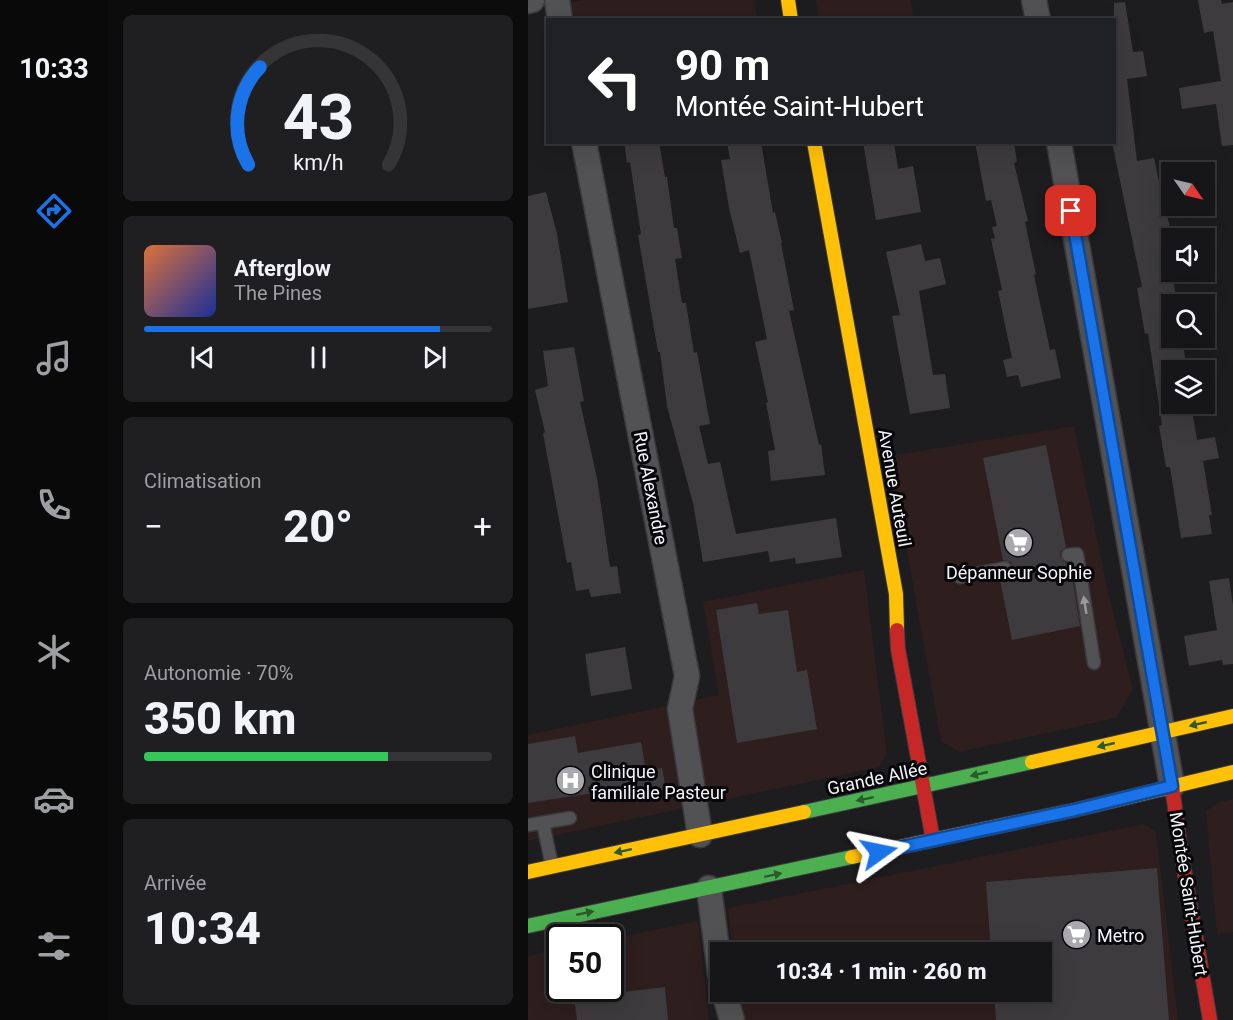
<!DOCTYPE html>
<html lang="fr">
<meta charset="utf-8">
<style>
:root{--surface:#161618;--page:#1f1f21;--text:#f1f3f6;--muted:#9e9fa2;--line:#353537;--accent:#1a73e8}
body{margin:0;font-family:Roboto,sans-serif;background:var(--page);color:var(--text);height:100vh;display:flex;flex-direction:column;font-size:22px;white-space:nowrap}
*{box-sizing:border-box;margin:0}
p{font-size:20px;color:var(--muted)}
.icon{flex:none;width:33px;height:33px;fill:none;stroke:currentColor;stroke-width:2;stroke-linecap:round;stroke-linejoin:round}
.map{position:relative;flex:1;overflow:hidden}
.panel{display:flex;flex-direction:column;gap:15px;padding:15px;background:#0c0c0d;width:420px}
.panel>*{flex:none}
.guide{position:absolute;left:18px;top:18px;width:570px;height:126px;border-radius:0px;box-shadow:0 6px 24px #0002,0 0 0 2px var(--line);background:#202124;color:#fff;overflow:hidden}
.needle{width:39px;rotate:124deg}
.buttons{position:absolute;left:633px;top:162px;display:grid;gap:12px}
.buttons a{display:grid;place-items:center;width:54px;height:54px;border-radius:0px;background:var(--surface);box-shadow:0 6px 24px #0002,0 0 0 2px var(--line);font-size:30px}
.speed{position:absolute;left:18px;top:924px;display:flex;gap:12px;font-size:30px;font-weight:700;text-align:center}
.speed>*{display:grid;place-content:center;width:78px;height:78px;border-radius:50%;background:var(--surface);box-shadow:0 6px 24px #0002,0 0 0 2px var(--line);line-height:1}
.speed .limit{border:3px solid #111;border-radius:9px;background:#fff;color:#111}
.pin{position:absolute;display:grid;place-items:center;width:51px;height:51px;color:#fff;margin:-26px;border-radius:12px;box-shadow:0 3px 9px #0006}
.me{position:absolute;width:66px;margin:-33px;rotate:78deg;stroke-linejoin:round;filter:drop-shadow(0 0 4px #0008)}
.turn{display:flex;align-items:center;gap:21px;height:126px;padding:0 30px;font-size:27px}
.turn .icon{width:78px;height:78px;stroke-width:2.5}
.turn b{display:block;font-size:42px;line-height:51px}
.big{font-size:45px;font-weight:800;line-height:1.1}
.panel .tile{flex:1;display:flex;flex-direction:column;justify-content:center;gap:9px;min-width:0;padding:0 21px;border-radius:9px;background:var(--page)}
.panel .dial{align-items:center;gap:0}
.dial svg{height:156px;overflow:visible;fill:none;stroke:var(--line);stroke-width:7;stroke-linecap:round;text-anchor:middle}
.dial text{fill:var(--text);stroke:none}
.song{display:flex;align-items:center;gap:18px}
.cover{width:72px;height:72px;border-radius:9px;background:linear-gradient(135deg,hsl(20 70% 55%),hsl(230 70% 35%))}
.played{height:6px;border-radius:3px;background:linear-gradient(90deg,var(--accent) 85%,var(--line) 85%)}
.keys{display:flex;justify-content:space-around;direction:ltr}
.heat{display:flex;justify-content:space-between;align-items:center;font-size:33px;direction:ltr}
.charge{height:9px;border-radius:4px;background:linear-gradient(90deg,#34c759 70%,var(--line) 0)}
.trip{position:absolute;left:182px;top:942px;width:342px;height:60px;border-radius:0px;background:var(--surface);box-shadow:0 6px 24px #0002,0 0 0 2px var(--line);font-weight:800;line-height:60px;text-align:center}
main{display:flex;flex:1;min-height:0}
.tab-bar{display:flex;flex-direction:column;width:108px;justify-content:space-around;align-items:center;background:#09090a;color:var(--muted)}
.tab-bar .icon{width:42px;height:42px}
.tab-bar .selected{color:var(--accent)}
.tab-bar b{font-size:27px;color:var(--text)}
.map>svg:first-child{display:block}
.commercial{fill:#2e1e1e}
.building{fill:#3d3b3d}
.lines{fill:none;stroke-linecap:round;stroke-linejoin:round}
.lane-casing{stroke:#3a3a3d;stroke-width:15}
.street-casing{stroke:#3a3a3d;stroke-width:27}
.fast-casing{stroke:#3a3a3d;stroke-width:16}
.slow-casing{stroke:#3a3a3d;stroke-width:16}
.jam-casing{stroke:#3a3a3d;stroke-width:16}
.lane{stroke:#525154;stroke-width:12}
.street{stroke:#525154;stroke-width:24}
.fast{stroke:#4caf50;stroke-width:14}
.slow{stroke:#ffc107;stroke-width:14}
.jam{stroke:#c62828;stroke-width:14}
.oneway{fill:#9b9a9d}
.oneway2{fill:#2a5b2c}
.route-casing{stroke:#114b97;stroke-width:15}
.route{stroke:#1a73e8;stroke-width:10}
.labels{text-anchor:middle;dominant-baseline:central;stroke-width:6;stroke-linejoin:round;paint-order:stroke}
.street-label{font-size:18px;fill:#f4f3f7;stroke:#070709}
.poi-label{font-size:18px;fill:#f4f3f7;stroke:#070709;text-anchor:start}
</style>
<main>
<nav class="tab-bar">
<b>10:33</b>
<svg class="icon selected" aria-label="directions" viewBox="0 0 24 24"><path d="M12 3l9 9-9 9-9-9zM9 14v-3h6M13 9l2 2-2 2"/></svg>
<svg class="icon" aria-label="music" viewBox="0 0 24 24"><path d="M9 18V5l10-2v13"/><circle cx="6" cy="18" r="3"/><circle cx="16" cy="16" r="3"/></svg>
<svg class="icon" aria-label="phone" viewBox="0 0 24 24"><path d="M5 4h4l2 5-3 2q2 4 5 5l2-3 5 2v4C11 20 4 13 5 4z"/></svg>
<svg class="icon" aria-label="climate" viewBox="0 0 24 24"><path d="M12 3v18M4 7l16 10M4 17L20 7"/></svg>
<svg class="icon" aria-label="car" viewBox="0 0 24 24"><path d="M5 17H2v-5l4-1 3-4h7l3 4 3 1v5h-3M9 17h6M6 11h13"/><circle cx="7" cy="17" r="2"/><circle cx="17" cy="17" r="2"/></svg>
<svg class="icon" aria-label="filters" viewBox="0 0 24 24"><path d="M4 7h16M4 17h16"/><circle cx="9" cy="7" r="2"/><circle cx="15" cy="17" r="2"/></svg>
</nav>
<section class="panel">
<div class="tile dial"><svg viewBox="0 0 100 80">
<path d="M14 69A42 42 0 1 1 86 69"/>
<path d="M14 69A42 42 0 0 1 20 19" stroke="#1a73e8"/>
<text x="50" y="56" font-size="32" font-weight="700">43</text>
<text x="50" y="72" font-size="11">km/h</text>
</svg></div>
<div class="tile">
<div class="song"><i class="cover"></i><div><b>Afterglow</b><p>The Pines</p></div></div>
<div class="played"></div>
<div class="keys"><svg class="icon" aria-label="previous" viewBox="0 0 24 24"><path d="M18 5L8 12l10 7zM5 5v14"/></svg><svg class="icon" aria-label="pause" viewBox="0 0 24 24"><path d="M8 5v14M16 5v14"/></svg><svg class="icon" aria-label="next" viewBox="0 0 24 24"><path d="M6 5l10 7-10 7zM19 5v14"/></svg></div>
</div>
<div class="tile"><p>Climatisation</p>
<div class="heat"><a>−</a><b class="big">20°</b><a>+</a></div>
</div>
<div class="tile"><p>Autonomie · 70%</p><b class="big">350 km</b><div class="charge"></div></div>
<div class="tile"><p>Arrivée</p><b class="big">10:34</b></div>
</section>
<div class="map">
<svg width="705" height="1020" viewBox="0 0 705 1020">
<rect width="100%" height="100%" fill="#1d1d20"/>
<g class="commercial">
<polygon points="55,0 226,0 229,19 41,19 38,3"/>
<polygon points="288,0 383,0 386,19 291,19"/>
<polygon points="546,426 580,592 605,689 588,718 431,752 413,741 362,456"/>
<polygon points="336,570 359,755 351,767 0,841 0,735 191,695 175,602"/>
<polygon points="705,799 705,932 689,934 678,811 691,802"/>
<polygon points="617,824 628,832 650,1020 212,1020 209,992 513,992 513,952 205,952 200,908"/>
<polygon points="170,921 181,1020 0,1020 0,956 31,950 32,988 82,988 83,939"/>
</g>
<g class="building">
<polygon points="670,0 693,0 694,4 705,2 705,145 694,146 688,104 654,109 651,88 693,81 685,31 676,33"/>
<polygon points="597,2 605,52 615,51 619,76 599,79 609,161 626,158 633,191 644,189 644,212 638,212 644,235 644,272 649,304 644,304 644,346 655,344 659,370 644,370 644,404 663,404 669,440 687,437 691,458 675,461 684,515 681,515 684,534 653,538 642,467 638,467 631,426 634,425 620,333 617,334 609,288 614,287 584,142 586,142 586,3"/>
<polygon points="96,142 131,142 137,177 139,177 146,228 149,228 154,258 147,259 154,303 158,303 166,353 169,352 182,424 171,426 180,464 192,462 208,534 308,518 314,557 268,564 267,558 242,562 240,551 175,562 165,503 139,406 132,352 130,352 110,235 113,234 102,162 99,163"/>
<polygon points="199,142 233,142 245,213 247,212 254,243 253,243 266,310 261,311 291,445 293,444 297,475 243,481 240,451 247,450 238,403 240,402 227,342 239,339 221,250 212,253 201,208 193,160 202,159"/>
<polygon points="335,142 366,142 370,169 385,166 393,212 348,220"/>
<polygon points="447,142 486,142 489,162 486,163 500,221 497,222 508,274 506,275 522,350 527,349 533,378 493,387 490,375 479,377 475,360 484,358 470,291 474,290 463,239 467,238 464,227 469,226 463,200 458,201"/>
<polygon points="18,192 29,234 40,302 0,309 0,196"/>
<polygon points="393,244 397,261 412,258 418,284 391,291 405,375 417,374 422,408 382,414 364,316 372,315 358,252"/>
<polygon points="46,347 56,401 52,402 69,478 82,567 89,566 93,593 63,597 61,589 48,591 43,562 39,563 15,433 17,432 7,390 20,386 15,351"/>
<polygon points="518,445 538,547 533,551 532,556 536,562 542,563 552,626 484,640 472,580 479,578 478,576 485,571 485,567 483,562 475,560 455,458"/>
<polygon points="701,578 705,605 705,664 695,665 694,660 661,666 656,636 689,630 681,581"/>
<polygon points="229,603 231,614 260,610 269,672 279,670 289,729 209,743 188,610"/>
<polygon points="97,647 104,689 63,696 57,654"/>
<polygon points="47,736 50,753 113,742 118,771 134,768 138,789 127,791 127,794 87,802 84,790 0,803 0,744"/>
<polygon points="629,868 641,1020 468,1020 466,992 513,992 513,952 463,952 458,882"/>
<polygon points="137,987 140,1020 49,1020 46,998"/>
</g>
<g class="lines">
<defs>
<g id="lane">
<polyline points="540,555 549,554 566,663"/>
<polyline points="432,577 477,568"/>
<polyline points="15,823 24,866"/>
<polyline points="0,825 42,818"/>
</g>
<g id="street">
<polyline points="29,0 32,20"/>
<polyline points="506,0 510,20"/>
<polyline points="0,1 4,0"/>
<polyline points="56,142 159,676 152,709 172,835"/>
<polyline points="531,142 644,786"/>
<polyline points="181,888 192,973"/>
<polyline points="196,992 204,1020"/>
</g>
<g id="fast">
<polyline points="276,812 504,762"/>
<polyline points="0,926 324,857"/>
</g>
<g id="slow">
<polyline points="260,0 263,20"/>
<polyline points="286,142 368,594 369,630"/>
<polyline points="504,762 705,716"/>
<polyline points="324,857 547,810 705,772"/>
<polyline points="0,872 276,812"/>
</g>
<g id="jam">
<polyline points="369,630 370,649 405,840"/>
<polyline points="644,786 653,852 682,1020"/>
</g>
</defs>
<use href="#lane" class="lane-casing"/>
<use href="#street" class="street-casing"/>
<use href="#fast" class="fast-casing"/>
<use href="#slow" class="slow-casing"/>
<use href="#jam" class="jam-casing"/>
<use href="#lane" class="lane"/>
<use href="#street" class="street"/>
<use href="#fast" class="fast"/>
<use href="#slow" class="slow"/>
<use href="#jam" class="jam"/>
</g>
<defs><path id="oneway-solid" d="M-6-.8H1V-3.2L6.5 0L1 3.2V.8H-6Z" transform="scale(1.5)"/></defs>
<use class="oneway" href="#oneway-solid" transform="translate(557 605) rotate(-99)"/>
<g class="oneway2">
<use href="#oneway-solid" transform="translate(670 724) rotate(167)"/>
<use href="#oneway-solid" transform="translate(578 745) rotate(167)"/>
<use href="#oneway-solid" transform="translate(451 774) rotate(167)"/>
<use href="#oneway-solid" transform="translate(337 799) rotate(168)"/>
<use href="#oneway-solid" transform="translate(95 851) rotate(168)"/>
<use href="#oneway-solid" transform="translate(245 875) rotate(-12)"/>
<use href="#oneway-solid" transform="translate(57 913) rotate(-12)"/>
</g>
<g class="lines">
<defs>
<polyline id="route" points="351,852 547,810 644,786 543,211"/>
</defs>
<use href="#route" class="route-casing"/>
<use href="#route" class="route"/>
</g>
<defs>
<symbol id="supermarket-disc" viewBox="-11 -11 22 22"><circle r="9.5" fill="#a9a8ac" stroke="#070709"/><path d="M-6-5.5h2.5l.6 2H6L4.5 2H-2.5L-4.4-4H-6ZM-1.5 3.2a1.3 1.3 0 1 0 .1 0ZM3 3.2a1.3 1.3 0 1 0 .1 0Z" fill="#fff"/></symbol>
<symbol id="hospital-disc" viewBox="-11 -11 22 22"><circle r="9.5" fill="#a9a8ac" stroke="#070709"/><path d="M-5-5h3v3.5h4V-5h3V5h-3V1.5h-4V5h-3Z" fill="#fff"/></symbol>
</defs>
<g fill-rule="evenodd">
<use href="#supermarket-disc" x="474" y="526" width="33" height="33"/>
<use href="#hospital-disc" x="26" y="764" width="33" height="33"/>
<use href="#supermarket-disc" x="532" y="918" width="33" height="33"/>
</g>
<g class="labels">
<g class="street-label">
<text transform="translate(123 488) rotate(79)">Rue Alexandre</text>
<text transform="translate(367 488) rotate(80)">Avenue Auteuil</text>
<text transform="translate(349 778) rotate(-12)">Grande Allée</text>
<text transform="translate(661 894) rotate(81)">Montée Saint-Hubert</text>
</g>
<g class="poi-label">
<text x="491" y="572" text-anchor="middle">Dépanneur Sophie</text>
<text x="63" y="771">Clinique<tspan x="63" dy="21">familiale Pasteur</tspan></text>
<text x="569" y="935">Metro</text>
</g>
</g>
</svg>
<div class="buttons">
<a><svg class="needle" viewBox="-14 -14 28 28"><path d="M0-13l5 13h-10z" fill="#e53935"/><path d="M0 13l5-13h-10z" fill="#9e9fa2"/></svg></a>
<a><svg class="icon" aria-label="sound" viewBox="0 0 24 24"><path d="M4 9h4l5-4v14l-5-4H4zM17 9q2 3 0 6"/></svg></a>
<a><svg class="icon" aria-label="search" viewBox="0 0 24 24"><circle cx="10" cy="10" r="6"/><path d="M15 15l6 6"/></svg></a>
<a><svg class="icon" aria-label="layers" viewBox="0 0 24 24"><path d="M12 4l9 5-9 5-9-5zM3 14l9 5 9-5"/></svg></a>
</div>
<div class="speed"><div class="limit">50</div></div>
<div class="pin" style="left:543px;top:211px;background:#d93025"><svg class="icon" aria-label="arrive" viewBox="0 0 24 24"><path d="M6 21V4h12l-3 4 3 4H6"/></svg></div>
<svg class="me" style="left:351px;top:852px" viewBox="-20 -20 40 40"><path d="M0-17L14 15 0 8-14 15z" fill="#1a73e8" stroke="#fff" stroke-width="4"/></svg>
<div class="trip">10:34 · 1 min · 260 m</div>
<div class="guide">
<div class="turn"><svg class="icon" aria-label="left" viewBox="0 0 24 24"><path d="M17 20v-9H6M10 6l-5 5 5 5"/></svg><div><b>90 m</b>Montée Saint-Hubert</div></div>
</div>
</div>
</main>
